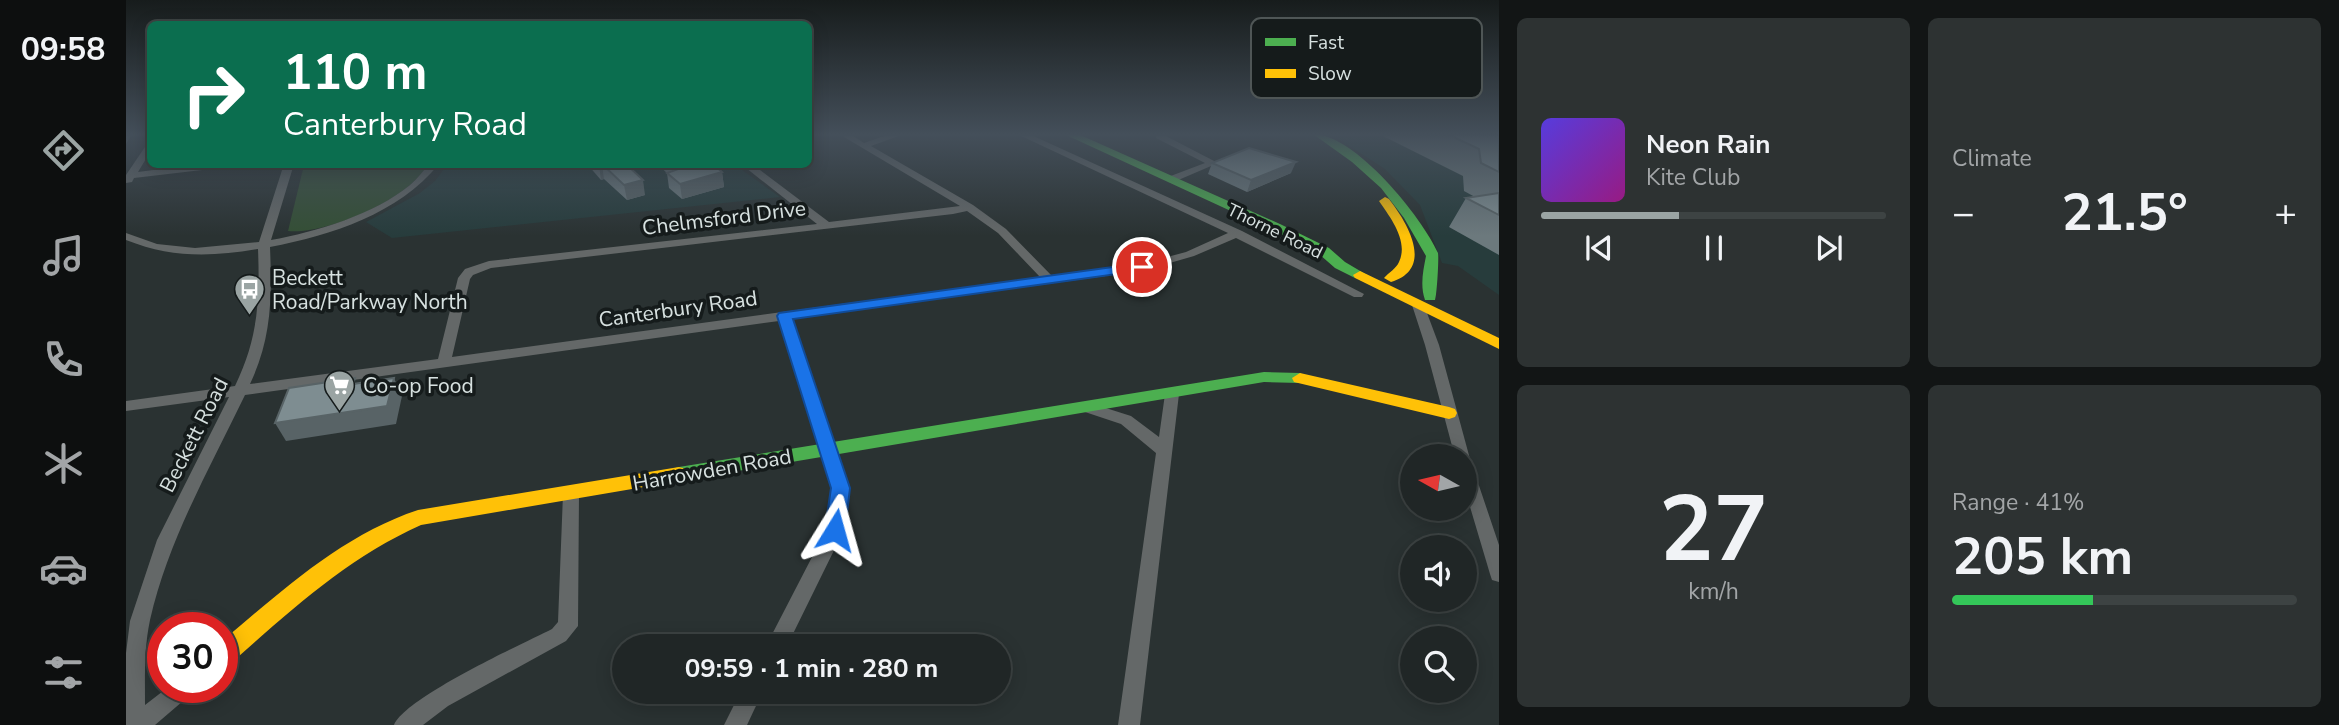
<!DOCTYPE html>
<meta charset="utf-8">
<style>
:root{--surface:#202626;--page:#2d3232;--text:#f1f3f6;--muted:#a2a5a7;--line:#3d4343;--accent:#9aa4a3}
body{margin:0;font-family:"Nunito Sans",sans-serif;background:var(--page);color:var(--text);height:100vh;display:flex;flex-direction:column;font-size:26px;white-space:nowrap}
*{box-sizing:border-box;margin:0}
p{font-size:23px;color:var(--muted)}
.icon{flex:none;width:38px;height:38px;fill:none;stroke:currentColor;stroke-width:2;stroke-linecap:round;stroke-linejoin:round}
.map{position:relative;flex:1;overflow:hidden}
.drawer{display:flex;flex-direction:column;gap:18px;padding:18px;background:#121515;width:840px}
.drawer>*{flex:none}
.top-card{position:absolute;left:21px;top:21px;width:665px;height:147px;border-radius:10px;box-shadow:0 4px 18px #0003,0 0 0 2px var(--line);background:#0b6e4f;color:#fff;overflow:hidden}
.needle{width:46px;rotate:278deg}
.fabs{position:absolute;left:1274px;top:444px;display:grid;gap:14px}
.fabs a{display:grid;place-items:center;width:77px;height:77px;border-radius:50%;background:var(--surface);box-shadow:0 4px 18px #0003,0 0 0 2px var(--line);font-size:35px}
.speed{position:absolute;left:21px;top:612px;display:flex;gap:14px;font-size:35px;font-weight:700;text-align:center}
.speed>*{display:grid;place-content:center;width:91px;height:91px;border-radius:50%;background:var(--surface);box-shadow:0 4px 18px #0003,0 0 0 2px var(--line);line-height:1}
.speed .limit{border:10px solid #d22;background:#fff;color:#111}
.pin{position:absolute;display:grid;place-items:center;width:60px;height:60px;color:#fff;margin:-30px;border:4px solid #fff;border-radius:50%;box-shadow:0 2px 7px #0007}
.me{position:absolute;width:77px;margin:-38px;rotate:8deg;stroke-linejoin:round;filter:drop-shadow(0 0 5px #0008)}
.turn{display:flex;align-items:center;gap:24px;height:147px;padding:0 21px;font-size:32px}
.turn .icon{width:91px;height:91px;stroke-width:2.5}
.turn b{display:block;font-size:49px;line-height:60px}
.big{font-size:52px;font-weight:700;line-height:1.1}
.drawer .tile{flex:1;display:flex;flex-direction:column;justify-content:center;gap:10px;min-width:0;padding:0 24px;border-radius:10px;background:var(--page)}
.drawer .dial{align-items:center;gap:0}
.dial b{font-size:91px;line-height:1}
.song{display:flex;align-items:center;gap:21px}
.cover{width:84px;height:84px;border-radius:10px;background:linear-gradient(135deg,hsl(250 70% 55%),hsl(310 70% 35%))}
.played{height:7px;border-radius:4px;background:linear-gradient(90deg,var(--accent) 40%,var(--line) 40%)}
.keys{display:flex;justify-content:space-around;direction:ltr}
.heat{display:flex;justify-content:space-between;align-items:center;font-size:38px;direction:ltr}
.charge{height:10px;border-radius:5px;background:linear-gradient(90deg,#34c759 41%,var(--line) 0)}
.drawer .tiles{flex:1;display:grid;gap:18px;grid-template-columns:repeat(2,1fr)}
.trip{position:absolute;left:486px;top:634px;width:399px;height:70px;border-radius:35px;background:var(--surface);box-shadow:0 4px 18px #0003,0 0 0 2px var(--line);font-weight:700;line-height:70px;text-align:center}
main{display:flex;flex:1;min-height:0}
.tabs{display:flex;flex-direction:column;width:126px;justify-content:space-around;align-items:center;background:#0d0f0f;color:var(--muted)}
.tabs .icon{width:49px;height:49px}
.tabs .on{color:var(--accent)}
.tabs b{font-size:32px;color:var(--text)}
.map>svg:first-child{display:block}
.built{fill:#273c3c}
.green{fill:#344f35}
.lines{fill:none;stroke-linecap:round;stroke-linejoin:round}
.street{fill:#646868;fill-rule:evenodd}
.fast{fill:#4caf50;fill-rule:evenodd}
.slow{fill:#ffc107;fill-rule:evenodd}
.wall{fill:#6c797d}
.shaded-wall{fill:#586366}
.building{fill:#7e8d91;stroke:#586366;stroke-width:2}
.route{fill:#1a73e8;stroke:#114b97;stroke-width:2}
.labels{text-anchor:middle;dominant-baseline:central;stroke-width:7;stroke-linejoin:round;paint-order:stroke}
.far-street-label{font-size:18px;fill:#d7e1e0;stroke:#151b1b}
.street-label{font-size:21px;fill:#d7e1e0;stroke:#151b1b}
.poi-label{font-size:21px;fill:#d7e1e0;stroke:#151b1b;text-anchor:start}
.key{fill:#151b1b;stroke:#4f5656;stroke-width:2}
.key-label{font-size:19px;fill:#d7e1e0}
</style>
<main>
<nav class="tabs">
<b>09:58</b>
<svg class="icon on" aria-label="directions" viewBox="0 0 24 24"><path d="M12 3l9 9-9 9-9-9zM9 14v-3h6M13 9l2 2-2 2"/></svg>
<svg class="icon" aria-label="music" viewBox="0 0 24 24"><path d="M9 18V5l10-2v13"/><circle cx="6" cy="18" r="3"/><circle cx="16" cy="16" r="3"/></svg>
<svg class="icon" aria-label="phone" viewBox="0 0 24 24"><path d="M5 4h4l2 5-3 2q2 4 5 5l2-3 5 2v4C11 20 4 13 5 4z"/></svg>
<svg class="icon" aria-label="climate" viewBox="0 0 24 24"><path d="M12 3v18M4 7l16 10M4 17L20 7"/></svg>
<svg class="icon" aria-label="car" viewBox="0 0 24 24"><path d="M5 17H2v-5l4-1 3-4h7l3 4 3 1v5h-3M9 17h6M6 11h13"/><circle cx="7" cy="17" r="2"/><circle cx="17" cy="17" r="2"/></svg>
<svg class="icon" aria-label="filters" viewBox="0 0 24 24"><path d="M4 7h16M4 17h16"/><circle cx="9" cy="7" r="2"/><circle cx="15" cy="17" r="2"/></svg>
</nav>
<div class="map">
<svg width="1373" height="725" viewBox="0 0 1373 725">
<rect width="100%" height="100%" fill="#2a3232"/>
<g class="built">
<polygon points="1205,134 1373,134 1373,295 1332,266 1316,263 1294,205 1259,169"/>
<polygon points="321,165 609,165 654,197 266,238 240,222 294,193 309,181"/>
</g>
<path class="green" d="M178,165H301C284,199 199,235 162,231Z"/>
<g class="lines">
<g class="street">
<path d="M713,134H724L738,143L764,134H778L745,146L847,205L880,229L926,276L1015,264L1060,252L1102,233L891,134H903L1116,231L1238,294L1236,297H1228L1110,238L1068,256L1016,271L666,319L722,488L718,530L661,646H640L700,530L706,488L653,321L119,395C84,468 42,540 24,620C18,648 19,677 19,705L41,688H68L64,695L29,725H0V653L4,621L31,540L103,397L0,411V401L109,386C132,339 134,300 132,249C85,257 45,258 0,240V233L31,244L69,248L133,242L158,164H168L145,240C190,232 249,214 284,185C291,179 297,171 303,164H313C272,214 206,235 144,247C146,296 146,338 124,384L312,359L332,278L339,269L363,261L691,224L615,164H626L703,222L834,206ZM841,211L872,233L914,277L326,357L344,279L347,275L365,268L827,214Z"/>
<polygon points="1030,134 1036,134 1092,163 1050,181 1042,181 1042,177 1079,163 1030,138"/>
<polygon points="24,143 24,152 12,172 73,164 98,165 93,168 8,178 6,182 0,183 0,175 21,144"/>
<polygon points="1292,301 1298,305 1313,345 1344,459 1373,545 1373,582 1366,580 1364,574 1339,490 1339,457 1329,457 1299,345 1286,305"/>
<polygon points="1046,389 1053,394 1014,725 992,725 1030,453 995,424 959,412 957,408 959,404 964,403 1005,416 1033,437 1039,394"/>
<path d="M445,487L451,489L453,494L452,626L440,641L322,706L297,725H268C280,697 394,645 426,629L432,622L437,494L439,489Z"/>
<polygon points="615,691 637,691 621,725 598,725"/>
</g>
<g class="fast">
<polygon points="938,134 952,134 1154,224 1203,248 1219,262 1241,275 1239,278 1229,278 1209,268 1193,254 1146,230"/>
<path d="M1187,134C1229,134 1296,217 1312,253C1313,257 1311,295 1309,300H1299C1294,286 1297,271 1300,256L1278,218L1255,188L1226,162Z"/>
<polygon points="1138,372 1174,373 1182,378 1174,383 1138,382 553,481 546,479 544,474 546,469 553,467"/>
</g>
<g class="slow">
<path d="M1259,197L1263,199C1280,221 1310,268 1265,282L1258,278C1263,272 1270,269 1273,262C1283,241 1264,217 1253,201Z"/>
<polygon points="1234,271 1373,338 1373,349 1229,278 1227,275"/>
<polygon points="1174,373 1323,407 1329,409 1331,413 1329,417 1323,419 1168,382 1166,378"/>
<path d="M553,467L560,469L562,474L560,479L553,481L295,525C221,558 164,611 104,664L96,667V641C156,591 216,535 292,510Z"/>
</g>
</g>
<g class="wall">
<polygon points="1253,134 1373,134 1373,255 1323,227 1340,198 1349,197 1338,191 1337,176"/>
<polygon points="1086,163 1165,173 1121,192 1082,174"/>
<polygon points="461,164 500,164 519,195 501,200 478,179 475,180"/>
<polygon points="531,164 587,164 596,172 598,187 556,199 543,188 541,173"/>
</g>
<g class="shaded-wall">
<polygon points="0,134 6,134 0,144"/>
<polygon points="1170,162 1165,173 1121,192 1125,180"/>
<polygon points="476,164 478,179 475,180 473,165"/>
<polygon points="596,172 598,187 556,199 554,184"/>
<polygon points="517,180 519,195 501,200 498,185"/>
<polygon points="268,378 276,396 270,424 160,441 149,423"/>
</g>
<g class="building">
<polygon points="1321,134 1373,134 1373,172 1355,163 1353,149"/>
<polygon points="1123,148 1170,162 1125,180 1086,163"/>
<polygon points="476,164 500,164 517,180 498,185"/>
<polygon points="547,164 587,164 596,172 554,184 541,173 552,169"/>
<polygon points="1373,193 1373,215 1340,198"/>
<polygon points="229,378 227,384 268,378 261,406 149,423 163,388"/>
</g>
<linearGradient id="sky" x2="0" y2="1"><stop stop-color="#171c1c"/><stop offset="0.57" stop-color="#444f5a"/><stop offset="1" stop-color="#444f5a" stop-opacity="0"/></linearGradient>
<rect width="1373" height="236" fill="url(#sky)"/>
<polygon class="route" points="1016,263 1020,264 1020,270 667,319 724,488 719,530 716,535 709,538 702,535 699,530 705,488 651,316 653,313"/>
<defs>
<symbol id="bus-pin" viewBox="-11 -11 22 30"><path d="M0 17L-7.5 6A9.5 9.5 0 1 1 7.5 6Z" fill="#9aa4a3" stroke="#151b1b"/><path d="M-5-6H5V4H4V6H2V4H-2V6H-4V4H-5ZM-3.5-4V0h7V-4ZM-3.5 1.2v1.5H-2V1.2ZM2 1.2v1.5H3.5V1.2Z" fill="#fff"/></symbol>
<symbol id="supermarket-pin" viewBox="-11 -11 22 30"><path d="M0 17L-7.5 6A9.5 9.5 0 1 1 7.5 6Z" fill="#9aa4a3" stroke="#151b1b"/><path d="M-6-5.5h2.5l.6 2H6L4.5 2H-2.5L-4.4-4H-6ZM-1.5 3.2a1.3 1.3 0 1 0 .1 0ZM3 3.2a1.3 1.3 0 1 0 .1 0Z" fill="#fff"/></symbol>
</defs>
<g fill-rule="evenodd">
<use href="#bus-pin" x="106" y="272" width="35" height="47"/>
<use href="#supermarket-pin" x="196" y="368" width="35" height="47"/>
</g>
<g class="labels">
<g class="far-street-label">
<text transform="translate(1149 231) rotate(26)">Thorne Road</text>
</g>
<g class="street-label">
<text transform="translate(598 218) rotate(-7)">Chelmsford Drive</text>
<text transform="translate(552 309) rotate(-8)">Canterbury Road</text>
<text transform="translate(68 435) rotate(-63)">Beckett Road</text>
<text transform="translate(586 470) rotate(-10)">Harrowden Road</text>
</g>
<g class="poi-label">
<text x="146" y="278">Beckett<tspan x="146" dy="24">Road/Parkway North</tspan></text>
<text x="237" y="386">Co-op Food</text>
</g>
</g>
<rect x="1125" y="18" width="231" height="80" rx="10" class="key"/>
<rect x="1139" y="38" width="31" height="8" fill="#4caf50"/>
<rect x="1139" y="69" width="31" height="9" fill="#ffc107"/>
<g class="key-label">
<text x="1182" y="49">Fast</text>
<text x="1182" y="80">Slow</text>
</g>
</svg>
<div class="fabs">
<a><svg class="needle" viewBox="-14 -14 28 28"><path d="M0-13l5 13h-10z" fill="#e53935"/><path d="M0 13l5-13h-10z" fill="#a2a5a7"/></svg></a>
<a><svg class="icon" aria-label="sound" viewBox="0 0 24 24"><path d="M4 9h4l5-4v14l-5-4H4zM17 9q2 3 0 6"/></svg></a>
<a><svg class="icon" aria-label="search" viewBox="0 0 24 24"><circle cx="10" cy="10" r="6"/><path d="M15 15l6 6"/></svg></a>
</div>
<div class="speed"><div class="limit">30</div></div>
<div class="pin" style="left:1016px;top:267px;background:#d93025"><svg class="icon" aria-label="arrive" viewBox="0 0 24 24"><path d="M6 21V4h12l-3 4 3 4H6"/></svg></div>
<svg class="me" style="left:709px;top:530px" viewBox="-20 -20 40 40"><path d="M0-17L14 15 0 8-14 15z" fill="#1a73e8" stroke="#fff" stroke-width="4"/></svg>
<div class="trip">09:59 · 1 min · 280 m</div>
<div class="top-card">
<div class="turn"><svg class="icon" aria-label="right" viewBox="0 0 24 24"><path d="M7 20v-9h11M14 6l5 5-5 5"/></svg><div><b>110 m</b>Canterbury Road</div></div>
</div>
</div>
<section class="drawer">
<div class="tiles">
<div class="tile">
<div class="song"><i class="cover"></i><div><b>Neon Rain</b><p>Kite Club</p></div></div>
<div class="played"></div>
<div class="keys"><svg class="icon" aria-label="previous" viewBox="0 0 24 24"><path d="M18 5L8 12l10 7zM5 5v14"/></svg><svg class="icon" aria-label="pause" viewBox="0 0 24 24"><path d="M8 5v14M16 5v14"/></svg><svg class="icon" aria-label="next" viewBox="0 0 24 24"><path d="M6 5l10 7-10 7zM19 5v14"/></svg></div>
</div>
<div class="tile"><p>Climate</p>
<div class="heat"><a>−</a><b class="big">21.5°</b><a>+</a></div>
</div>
<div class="tile dial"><b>27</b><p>km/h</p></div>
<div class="tile"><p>Range · 41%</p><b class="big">205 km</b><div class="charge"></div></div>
</div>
</section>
</main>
